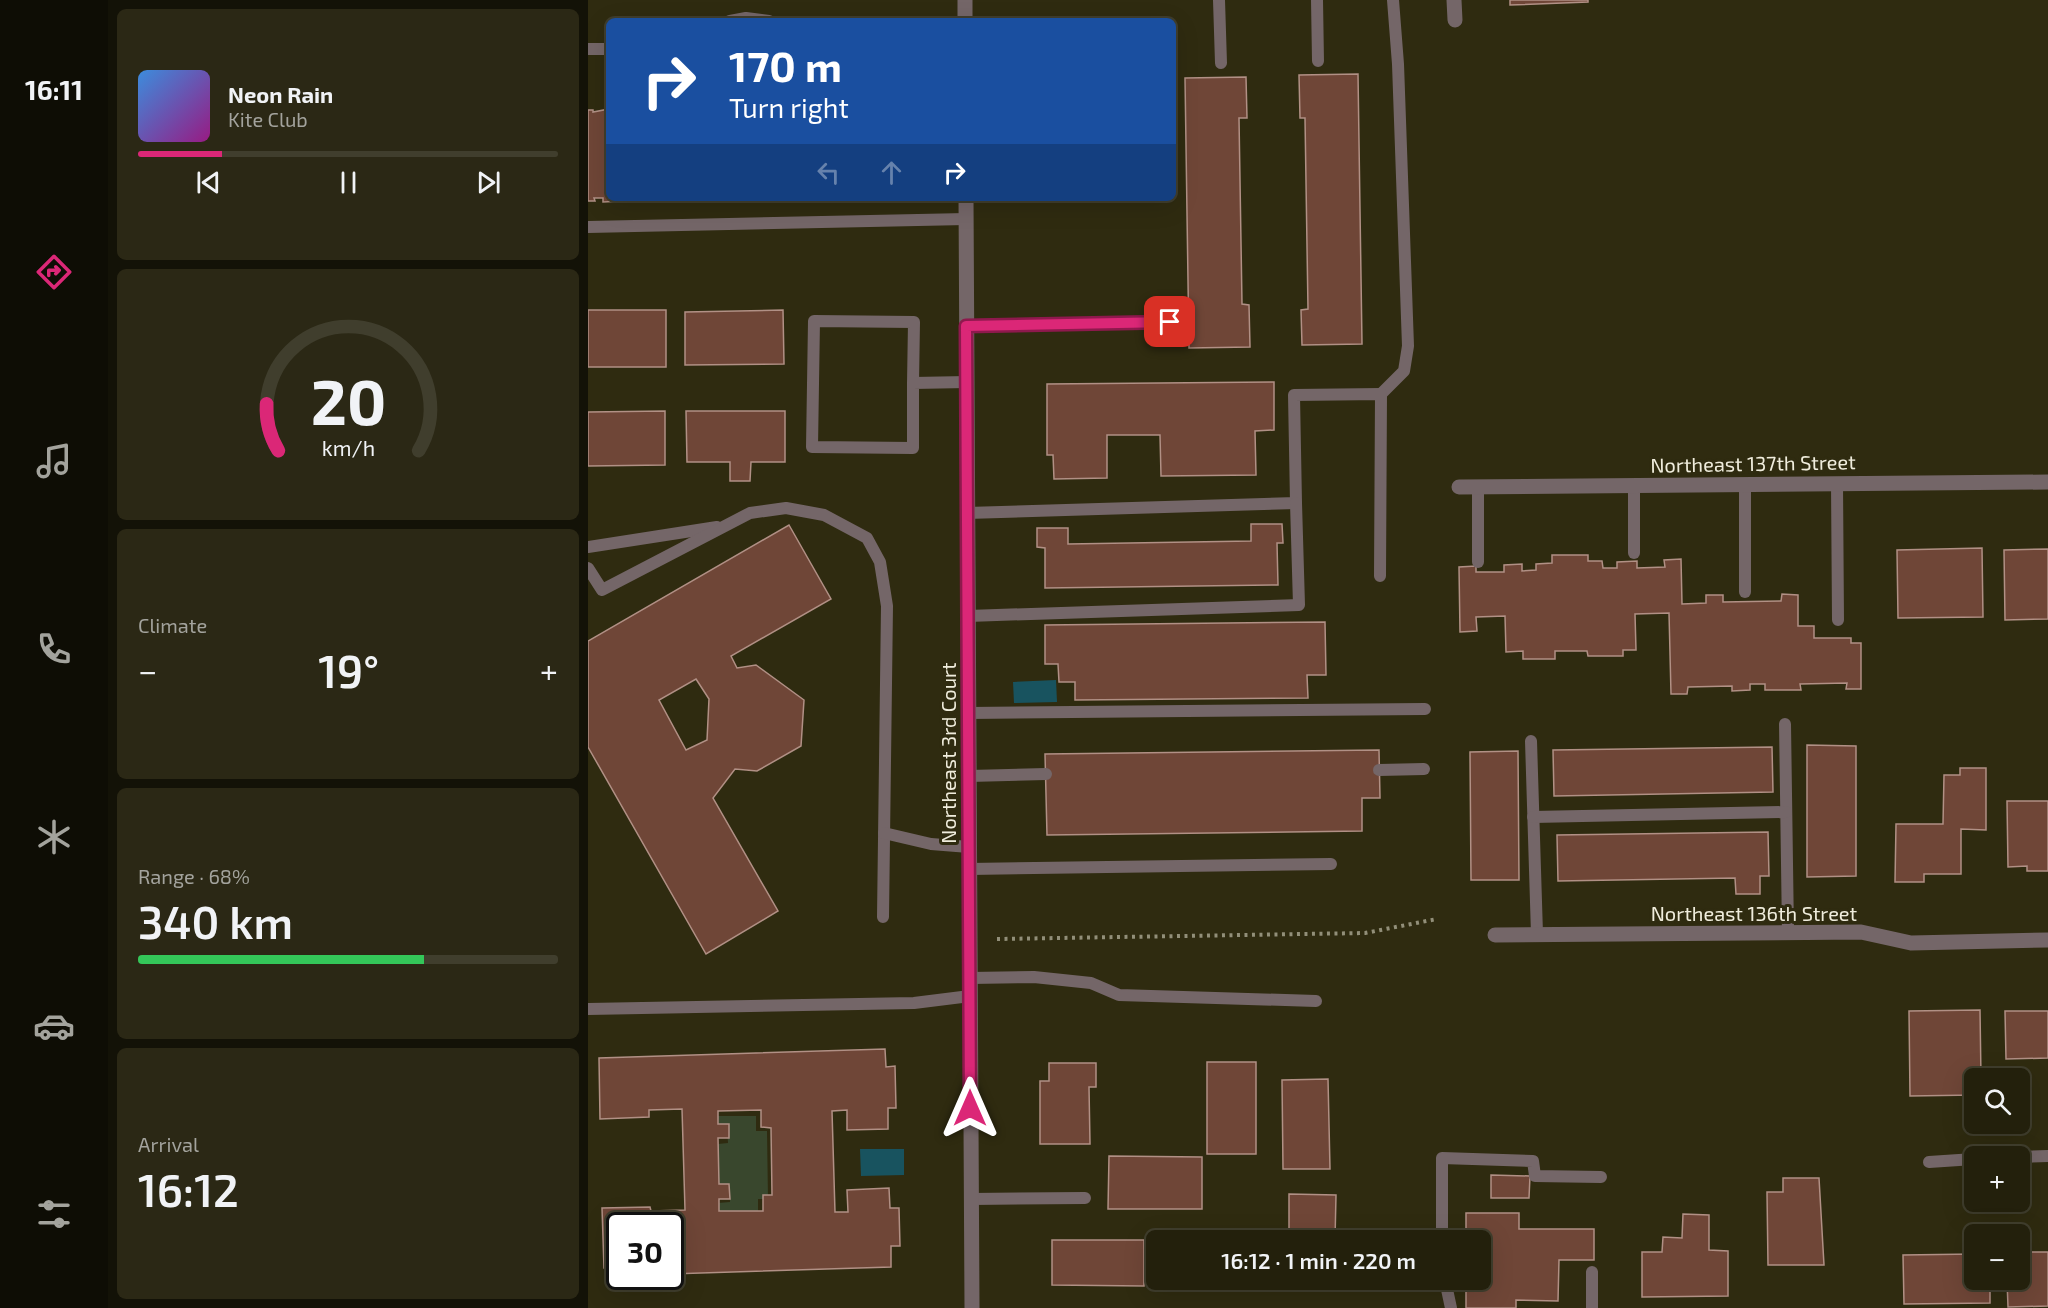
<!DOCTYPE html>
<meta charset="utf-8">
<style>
:root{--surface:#23200c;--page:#2b2815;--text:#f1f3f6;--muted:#a3a39d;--line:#403e2d;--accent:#db2777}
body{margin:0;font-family:"Exo 2",sans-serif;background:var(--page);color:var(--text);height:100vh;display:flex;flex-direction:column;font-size:22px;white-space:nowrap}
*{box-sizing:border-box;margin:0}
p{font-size:20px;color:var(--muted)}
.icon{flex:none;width:33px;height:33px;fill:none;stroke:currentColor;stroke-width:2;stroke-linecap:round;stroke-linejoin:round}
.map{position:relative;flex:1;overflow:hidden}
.drawer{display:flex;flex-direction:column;gap:9px;padding:9px;background:#131207;width:480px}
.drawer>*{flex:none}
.hud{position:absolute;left:18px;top:18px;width:570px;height:183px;border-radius:9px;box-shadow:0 6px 24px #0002,0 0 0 2px var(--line);background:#1a4fa0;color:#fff;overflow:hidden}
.fabs{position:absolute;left:1376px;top:1068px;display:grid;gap:12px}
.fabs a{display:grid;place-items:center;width:66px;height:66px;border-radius:9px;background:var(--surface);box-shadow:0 6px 24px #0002,0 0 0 2px var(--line);font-size:30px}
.speed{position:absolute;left:18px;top:1212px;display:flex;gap:12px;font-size:30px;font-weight:700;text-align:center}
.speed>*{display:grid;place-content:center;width:78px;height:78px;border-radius:50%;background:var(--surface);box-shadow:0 6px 24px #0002,0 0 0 2px var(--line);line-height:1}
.speed .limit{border:3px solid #111;border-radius:9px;background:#fff;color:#111}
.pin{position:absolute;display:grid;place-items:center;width:51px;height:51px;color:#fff;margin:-26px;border-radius:12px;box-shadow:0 3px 9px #0006}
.me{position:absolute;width:66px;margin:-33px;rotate:0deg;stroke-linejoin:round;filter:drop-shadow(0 0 4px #0008)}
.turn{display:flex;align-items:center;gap:21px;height:126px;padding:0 24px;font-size:27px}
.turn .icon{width:78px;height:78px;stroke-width:2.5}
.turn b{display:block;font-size:42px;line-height:51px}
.lanes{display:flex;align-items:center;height:57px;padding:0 24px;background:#0003;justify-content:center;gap:30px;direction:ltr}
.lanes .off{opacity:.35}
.big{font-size:45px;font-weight:600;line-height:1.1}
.drawer .card{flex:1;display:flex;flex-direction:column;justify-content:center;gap:9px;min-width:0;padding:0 21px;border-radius:9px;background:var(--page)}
.drawer .dial{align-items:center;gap:0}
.dial svg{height:156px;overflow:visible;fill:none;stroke:var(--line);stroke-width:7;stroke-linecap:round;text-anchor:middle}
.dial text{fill:var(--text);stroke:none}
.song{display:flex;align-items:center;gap:18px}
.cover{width:72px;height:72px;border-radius:9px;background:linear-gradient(135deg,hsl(210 70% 55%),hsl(310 70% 35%))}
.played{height:6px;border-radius:3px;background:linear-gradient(90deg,var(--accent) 20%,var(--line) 20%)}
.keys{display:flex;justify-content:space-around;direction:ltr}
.heat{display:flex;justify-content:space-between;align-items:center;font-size:33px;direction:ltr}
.charge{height:9px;border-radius:4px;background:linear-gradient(90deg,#34c759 68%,var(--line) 0)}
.trip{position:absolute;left:558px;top:1230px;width:345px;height:60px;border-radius:9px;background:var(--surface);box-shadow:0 6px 24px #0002,0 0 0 2px var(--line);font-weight:600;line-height:60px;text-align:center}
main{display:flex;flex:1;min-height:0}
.dock{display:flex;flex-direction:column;width:108px;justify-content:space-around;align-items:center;background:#0e0d05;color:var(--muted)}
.dock .icon{width:42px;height:42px}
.dock .on{color:var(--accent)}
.dock b{font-size:27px;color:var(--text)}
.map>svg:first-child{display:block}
.green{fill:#39472d}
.water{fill:#18535f}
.building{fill:#6f4637;stroke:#b19085;stroke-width:1.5;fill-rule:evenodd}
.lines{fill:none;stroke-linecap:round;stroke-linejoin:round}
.path{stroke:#928f79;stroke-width:4;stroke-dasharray:3 4.5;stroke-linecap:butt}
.service{stroke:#746668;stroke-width:12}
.minor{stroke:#746668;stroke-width:15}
.route-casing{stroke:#8e194d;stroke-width:15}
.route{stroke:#db2777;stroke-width:10}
.labels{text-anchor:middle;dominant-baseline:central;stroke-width:6;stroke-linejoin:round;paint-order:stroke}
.street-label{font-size:20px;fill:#f0eddd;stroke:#2f2b10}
</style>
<main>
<nav class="dock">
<b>16:11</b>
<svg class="icon on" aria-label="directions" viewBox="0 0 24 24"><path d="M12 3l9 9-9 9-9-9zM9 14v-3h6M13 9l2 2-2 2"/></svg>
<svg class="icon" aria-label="music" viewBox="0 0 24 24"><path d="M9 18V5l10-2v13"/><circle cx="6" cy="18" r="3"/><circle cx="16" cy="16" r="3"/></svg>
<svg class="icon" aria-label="phone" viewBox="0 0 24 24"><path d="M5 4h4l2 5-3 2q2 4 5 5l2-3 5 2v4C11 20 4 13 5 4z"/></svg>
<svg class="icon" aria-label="climate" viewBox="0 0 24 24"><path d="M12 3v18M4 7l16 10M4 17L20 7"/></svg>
<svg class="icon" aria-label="car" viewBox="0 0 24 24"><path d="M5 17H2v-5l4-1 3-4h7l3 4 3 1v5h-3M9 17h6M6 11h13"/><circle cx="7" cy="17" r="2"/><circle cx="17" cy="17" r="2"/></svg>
<svg class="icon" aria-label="filters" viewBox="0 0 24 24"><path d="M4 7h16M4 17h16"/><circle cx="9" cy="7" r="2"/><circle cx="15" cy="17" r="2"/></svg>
</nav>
<section class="drawer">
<div class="card">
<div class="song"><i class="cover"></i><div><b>Neon Rain</b><p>Kite Club</p></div></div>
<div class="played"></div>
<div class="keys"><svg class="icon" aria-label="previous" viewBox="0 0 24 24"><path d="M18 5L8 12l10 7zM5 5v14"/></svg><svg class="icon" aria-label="pause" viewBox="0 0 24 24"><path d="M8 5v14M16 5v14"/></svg><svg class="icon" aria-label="next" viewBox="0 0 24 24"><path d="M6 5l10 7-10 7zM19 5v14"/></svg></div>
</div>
<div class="card dial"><svg viewBox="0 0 100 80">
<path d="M14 69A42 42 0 1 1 86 69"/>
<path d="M14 69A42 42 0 0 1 8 45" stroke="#db2777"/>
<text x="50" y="56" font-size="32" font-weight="700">20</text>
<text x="50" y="72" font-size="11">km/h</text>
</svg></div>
<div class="card"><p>Climate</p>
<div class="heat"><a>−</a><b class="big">19°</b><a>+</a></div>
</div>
<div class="card"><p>Range · 68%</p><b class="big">340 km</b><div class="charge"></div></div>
<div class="card"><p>Arrival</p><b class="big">16:12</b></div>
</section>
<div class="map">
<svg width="1460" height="1308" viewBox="0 0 1460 1308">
<rect width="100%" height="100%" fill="#2f2b10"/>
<polygon class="green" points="129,1116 168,1116 168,1131 179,1131 180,1199 170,1199 170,1215 130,1215 130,1203 142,1202 141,1186 130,1186 130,1144 140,1143 139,1127 129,1127"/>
<g class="water">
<polygon points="468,680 469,702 426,703 425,682"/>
<polygon points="272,1149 316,1149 316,1175 273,1176"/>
</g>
<g class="building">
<polygon points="922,0 1000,0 1000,2 922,5"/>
<polygon points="770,74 774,344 714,345 713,310 720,309 717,118 712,118 711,75"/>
<polygon points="658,77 659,118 651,118 654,304 661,305 662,347 601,348 597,78"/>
<polygon points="21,109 21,198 76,198 65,198 64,201 44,201 44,198 35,198 35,201 15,202 15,198 6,198 7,201 0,201 0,110 5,110 5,112"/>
<polygon points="104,198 126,198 104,200"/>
<rect x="0" y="310" width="78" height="57"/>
<polygon points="195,310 196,364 97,365 97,312"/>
<polygon points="686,382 686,430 667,431 668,475 573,476 572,435 519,435 519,478 466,479 465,455 459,455 459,384"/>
<polygon points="77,411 77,465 0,466 0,412"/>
<polygon points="98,411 197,411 197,462 163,462 162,481 142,481 142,462 99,462"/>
<polygon points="663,524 694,524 695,543 689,543 690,585 457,588 457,548 449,547 449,528 480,528 480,544 663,541"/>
<path d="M201,525L243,599L143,656L149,668L168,665L216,700L213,746L169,771L147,769L125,798L190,911L118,954L0,747V641ZM108,679L121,699L119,740L98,750L71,700Z"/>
<polygon points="1394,548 1395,617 1310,618 1309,550"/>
<polygon points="1460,549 1460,619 1417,620 1416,550"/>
<polygon points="964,555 1000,555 1000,561 1014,561 1015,568 1029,568 1029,562 1049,561 1049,568 1077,567 1076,560 1093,559 1094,604 1118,603 1118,595 1135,595 1135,602 1193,601 1194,594 1210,595 1210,626 1226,626 1226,638 1263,638 1263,643 1273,643 1273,689 1258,689 1259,683 1212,684 1213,690 1177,690 1177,684 1162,684 1162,690 1144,691 1144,686 1100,687 1099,694 1083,694 1081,613 1047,614 1048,650 1035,650 1035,656 1000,656 999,651 967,651 967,659 935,659 935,651 918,652 917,616 888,617 889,631 872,632 871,567 888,566 888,572 916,572 916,565 934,564 934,571 948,570 948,564 964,563"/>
<polygon points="737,622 738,675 719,675 720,698 487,700 487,682 471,682 470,664 457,664 457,625"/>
<polygon points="1219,745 1268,746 1268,876 1219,877"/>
<polygon points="1184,747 1185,792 966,796 965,750"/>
<polygon points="791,750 792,798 774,798 774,831 459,835 457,754"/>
<polygon points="930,751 931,880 883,880 882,752"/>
<polygon points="1372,768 1398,768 1398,830 1373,829 1373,874 1336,874 1336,882 1307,882 1308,824 1355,824 1356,775 1372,775"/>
<polygon points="1419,801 1460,801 1460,871 1439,871 1439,866 1420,867"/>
<polygon points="1180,832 1181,876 1172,876 1172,894 1148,894 1147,878 970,881 969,835"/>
<polygon points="1392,1010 1393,1078 1386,1078 1386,1095 1322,1096 1321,1011"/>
<polygon points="1417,1011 1460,1011 1460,1058 1418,1059"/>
<path d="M297,1049L298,1067L307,1066L308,1108H300V1129L259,1130V1110L244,1111L247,1212H260L259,1190L301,1188L302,1208H311L312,1246H303V1267L82,1274V1226H32V1267L16,1268L14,1208L62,1207L63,1211L97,1210L94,1109L61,1110V1117L12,1119L11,1058ZM173,1110V1127L183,1128L184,1195H175V1211H131V1199H142L141,1184H131L130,1138H141V1124H130V1111Z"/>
<rect x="619" y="1062" width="49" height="92"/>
<polygon points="461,1063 508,1063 508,1087 501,1087 502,1144 452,1144 452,1081 461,1081"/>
<polygon points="740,1079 742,1169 695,1169 694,1080"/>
<polygon points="521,1156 614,1157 614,1209 520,1209"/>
<polygon points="903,1175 942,1176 941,1198 903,1198"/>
<polygon points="1195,1178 1231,1178 1236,1265 1180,1265 1179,1192 1195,1192"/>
<polygon points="701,1194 748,1195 747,1240 701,1240"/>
<polygon points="878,1213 931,1213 931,1229 1006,1229 1006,1260 971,1260 970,1301 928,1300 928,1308 878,1308 878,1280 892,1280 892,1240 878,1240"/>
<polygon points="1095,1214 1121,1215 1121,1250 1140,1251 1140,1296 1054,1297 1054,1252 1074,1252 1075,1237 1094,1238"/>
<polygon points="576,1238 670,1239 670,1240 576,1240"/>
<polygon points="464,1240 556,1240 556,1286 464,1285"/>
<polygon points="1431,1252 1460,1252 1460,1306 1420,1307 1419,1280 1431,1280"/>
<polygon points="1386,1254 1386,1280 1402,1280 1402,1303 1316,1304 1315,1255"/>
<polygon points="576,1280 670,1280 671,1285 575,1285"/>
<polygon points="700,1280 746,1280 746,1286 699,1285"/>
</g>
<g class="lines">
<polyline class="path" points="409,939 777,933 849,919"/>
<g class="service">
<polyline points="631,0 633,63"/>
<polyline points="729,0 730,61"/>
<polyline points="142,21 158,18 181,21"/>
<polyline points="0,49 21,49"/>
<polyline points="0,227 378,219"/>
<polyline points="378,326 582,322"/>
<polyline points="325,383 325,448 224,447 226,321 326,322 325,383 379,382"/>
<polyline points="793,394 816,371 820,346 810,64 805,0"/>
<polyline points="1249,483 1250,620"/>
<polyline points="1046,485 1046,553"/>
<polyline points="890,487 890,562"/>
<polyline points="379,513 708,503 706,395 793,394 792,576"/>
<polyline points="0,547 129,527"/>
<polyline points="0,568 14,590 162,513 198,508 236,515 279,538 292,562 299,606 295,917"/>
<polyline points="1157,592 1157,484"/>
<polyline points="380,616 711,605 708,503"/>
<polyline points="381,713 837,709"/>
<polyline points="1197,724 1200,933"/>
<polyline points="943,741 949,934"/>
<polyline points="791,770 836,769"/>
<polyline points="381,776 458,774"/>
<polyline points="945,817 1198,812"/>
<polyline points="296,833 343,844 381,847"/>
<polyline points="381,869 743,864"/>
<polyline points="382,978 446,977 503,983 531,995 728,1001"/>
<polyline points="0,1009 326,1003 382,996"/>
<polyline points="1431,1157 1460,1156"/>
<polyline points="1341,1162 1386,1159"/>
<polyline points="383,1199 497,1198"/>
<polyline points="854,1240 854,1158 945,1161 947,1176 1013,1177"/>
<polyline points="1004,1272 1004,1308"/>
<polyline points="857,1280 863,1308"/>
</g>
<g class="minor">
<polyline points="377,0 377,21"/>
<polyline points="866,0 867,20"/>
<polyline points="378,198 384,1308"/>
<polyline points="871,487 1460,482"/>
<polyline points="907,935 1273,932 1323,943 1460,940"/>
</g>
</g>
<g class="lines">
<defs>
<polyline id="route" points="382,1108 378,326 582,322"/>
</defs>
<use href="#route" class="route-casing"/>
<use href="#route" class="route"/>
</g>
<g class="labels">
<g class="street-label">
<text transform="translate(1165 463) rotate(-1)">Northeast 137th Street</text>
<text transform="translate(360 753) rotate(-90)">Northeast 3rd Court</text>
<text x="1166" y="913">Northeast 136th Street</text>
</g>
</g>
</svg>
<div class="fabs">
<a><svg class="icon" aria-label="search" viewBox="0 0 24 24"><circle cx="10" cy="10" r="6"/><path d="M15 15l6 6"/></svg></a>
<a>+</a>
<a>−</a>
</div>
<div class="speed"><div class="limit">30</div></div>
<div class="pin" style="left:582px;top:322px;background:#d93025"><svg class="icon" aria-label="arrive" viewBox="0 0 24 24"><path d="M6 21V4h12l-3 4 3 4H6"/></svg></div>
<svg class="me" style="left:382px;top:1108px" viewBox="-20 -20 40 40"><path d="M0-17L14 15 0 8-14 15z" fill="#db2777" stroke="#fff" stroke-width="4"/></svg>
<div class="trip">16:12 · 1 min · 220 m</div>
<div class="hud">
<div class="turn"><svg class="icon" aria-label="right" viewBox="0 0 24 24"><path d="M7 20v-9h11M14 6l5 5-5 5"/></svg><div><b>170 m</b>Turn right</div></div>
<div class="lanes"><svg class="icon off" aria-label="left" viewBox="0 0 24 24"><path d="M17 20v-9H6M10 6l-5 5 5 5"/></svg><svg class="icon off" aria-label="ahead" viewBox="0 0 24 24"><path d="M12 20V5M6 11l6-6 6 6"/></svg><svg class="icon" aria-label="right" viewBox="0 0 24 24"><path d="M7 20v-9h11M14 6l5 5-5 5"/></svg></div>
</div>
</div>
</main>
